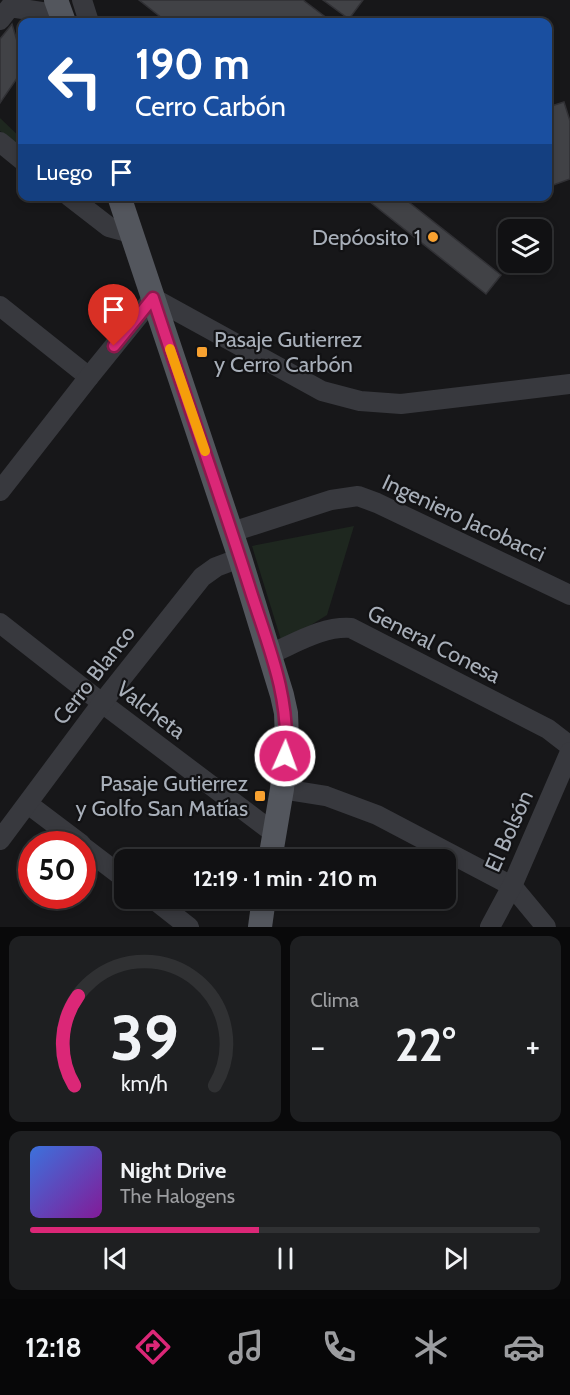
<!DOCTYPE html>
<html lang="es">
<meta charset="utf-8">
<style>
:root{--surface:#111113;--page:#1e1f21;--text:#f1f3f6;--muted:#9c9da0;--line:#303133;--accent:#db2777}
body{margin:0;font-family:Cabin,sans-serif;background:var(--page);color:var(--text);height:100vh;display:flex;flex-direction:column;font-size:22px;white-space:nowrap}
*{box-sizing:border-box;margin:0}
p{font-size:20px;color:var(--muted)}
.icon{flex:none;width:33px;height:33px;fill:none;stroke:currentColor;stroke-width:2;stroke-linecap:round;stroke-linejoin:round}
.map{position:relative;height:927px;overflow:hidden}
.drawer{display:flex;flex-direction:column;gap:9px;padding:9px;background:#09090a;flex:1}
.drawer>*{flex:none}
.top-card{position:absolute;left:18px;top:18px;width:534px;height:183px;border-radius:12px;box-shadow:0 3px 9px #0003,0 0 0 2px var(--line);background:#1a4fa0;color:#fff;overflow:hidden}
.tools{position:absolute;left:498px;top:219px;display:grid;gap:12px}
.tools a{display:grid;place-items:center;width:54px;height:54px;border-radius:12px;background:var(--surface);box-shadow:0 3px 9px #0003,0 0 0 2px var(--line);font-size:30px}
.speed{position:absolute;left:18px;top:831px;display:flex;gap:12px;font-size:30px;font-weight:700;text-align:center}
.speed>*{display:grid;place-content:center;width:78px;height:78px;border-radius:50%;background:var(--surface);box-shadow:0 3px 9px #0003,0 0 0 2px var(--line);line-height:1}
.speed .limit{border:9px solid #d22;background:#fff;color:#111}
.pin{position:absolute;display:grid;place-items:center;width:51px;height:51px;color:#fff;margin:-62px -26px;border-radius:50% 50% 50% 0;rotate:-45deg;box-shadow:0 0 6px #0007}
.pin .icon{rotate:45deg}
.me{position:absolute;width:66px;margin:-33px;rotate:2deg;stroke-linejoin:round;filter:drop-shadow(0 0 4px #0008)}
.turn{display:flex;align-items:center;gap:21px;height:126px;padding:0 18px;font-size:27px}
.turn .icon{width:78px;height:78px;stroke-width:2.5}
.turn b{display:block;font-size:42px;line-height:51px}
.then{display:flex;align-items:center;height:57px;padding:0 18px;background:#0003;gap:12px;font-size:22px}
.big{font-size:45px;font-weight:700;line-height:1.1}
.drawer .tile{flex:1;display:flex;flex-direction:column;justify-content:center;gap:9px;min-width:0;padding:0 21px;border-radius:12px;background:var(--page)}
.drawer .dial{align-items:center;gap:0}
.dial svg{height:156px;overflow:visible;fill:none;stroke:var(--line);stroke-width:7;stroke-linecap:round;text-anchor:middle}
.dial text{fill:var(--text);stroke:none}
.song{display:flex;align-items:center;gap:18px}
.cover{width:72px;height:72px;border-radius:9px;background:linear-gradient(135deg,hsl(220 70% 55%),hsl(290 70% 35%))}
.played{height:6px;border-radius:3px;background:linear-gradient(90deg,var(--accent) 45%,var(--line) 45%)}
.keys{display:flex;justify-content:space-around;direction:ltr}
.heat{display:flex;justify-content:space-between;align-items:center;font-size:33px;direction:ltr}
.drawer .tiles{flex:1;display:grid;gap:9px;grid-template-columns:1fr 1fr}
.tile:last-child{grid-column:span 2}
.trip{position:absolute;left:114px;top:849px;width:342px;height:60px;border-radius:12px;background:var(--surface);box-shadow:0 3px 9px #0003,0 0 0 2px var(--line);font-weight:700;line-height:60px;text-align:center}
.tab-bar{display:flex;height:96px;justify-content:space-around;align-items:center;background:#070708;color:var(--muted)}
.tab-bar .icon{width:42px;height:42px}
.tab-bar .active{color:var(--accent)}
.tab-bar b{font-size:27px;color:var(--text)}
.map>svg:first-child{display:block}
.green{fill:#1e271f}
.building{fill:#414246;stroke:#313135;stroke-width:1.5}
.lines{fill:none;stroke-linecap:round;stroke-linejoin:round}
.minor{stroke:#38393e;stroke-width:20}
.major{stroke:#53565d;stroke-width:24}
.route-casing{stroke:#8e194d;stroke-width:15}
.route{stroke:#db2777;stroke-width:10}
.slow{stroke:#f59e0b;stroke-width:10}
.poi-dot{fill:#f8a130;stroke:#121214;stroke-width:2}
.labels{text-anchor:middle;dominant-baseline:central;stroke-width:4.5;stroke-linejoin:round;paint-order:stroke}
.poi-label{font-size:22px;fill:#a8afb9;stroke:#121214;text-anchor:end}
.street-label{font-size:22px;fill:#a8afb9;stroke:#121214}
</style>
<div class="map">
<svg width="570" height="927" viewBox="0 0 570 927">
<rect width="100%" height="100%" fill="#171719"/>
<g class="green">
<polygon points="0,118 22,139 22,147 0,131"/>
<polygon points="354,526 327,615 282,643 252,546"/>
</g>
<g class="building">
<polygon points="139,0 303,0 332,22 167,22"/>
<polygon points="323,0 363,0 349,19"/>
<polygon points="12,24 21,54 22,55 22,71 0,103 0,39"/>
<polygon points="564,102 570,121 570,179 548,187 548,107"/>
<polygon points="367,196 394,196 396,198 398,196 401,196 501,275 486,294 365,198"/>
</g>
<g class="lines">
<g class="minor">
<polyline points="82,0 89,22"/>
<polyline points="0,20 10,7 61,15"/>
<polyline points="0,142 22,160"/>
<polyline points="69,196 109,227 131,233"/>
<polyline points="0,306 89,377"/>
<polyline points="0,491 89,377 153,298 322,391 360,401 401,404 570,384"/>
<polyline points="232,532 331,500 358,496 377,503 570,595"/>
<polyline points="0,623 102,703 274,833"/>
<path d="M270,654C296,643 323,626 351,628L548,729L570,746"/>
<polyline points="282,789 326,796 377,815 512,886 546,927"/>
<polyline points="28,804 81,844"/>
<polyline points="0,840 102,703 202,577 216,567 240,558"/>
<polyline points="82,846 124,878"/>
<polyline points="152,898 189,927"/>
<polyline points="490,927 512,886 570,752"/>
</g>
<g class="major">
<polyline points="56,0 64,22"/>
<polyline points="119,196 240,558 282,695 286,713 287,739 282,789 270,860"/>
<polyline points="260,927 264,898"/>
</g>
</g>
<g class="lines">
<defs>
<path id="route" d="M114,346L153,298C185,396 220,494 251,592C268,645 291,699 285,756"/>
</defs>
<use href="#route" class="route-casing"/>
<use href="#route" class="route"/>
<polyline class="slow" points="170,349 205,451"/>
</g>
<g class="poi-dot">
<circle cx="433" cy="237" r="6"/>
<rect x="196" y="346" width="12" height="12" rx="3"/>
<rect x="254" y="790" width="12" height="12" rx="3"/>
</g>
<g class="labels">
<g class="poi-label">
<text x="421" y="237">Depóosito 1</text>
<text x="214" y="339" text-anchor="start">Pasaje Gutierrez<tspan x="214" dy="25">y Cerro Carbón</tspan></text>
<text x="248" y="783">Pasaje Gutierrez<tspan x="248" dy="25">y Golfo San Matías</tspan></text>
</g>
<g class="street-label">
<text transform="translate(464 518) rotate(25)">Ingeniero Jacobacci</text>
<text transform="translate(434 644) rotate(27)">General Conesa</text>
<text transform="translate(94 675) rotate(-52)">Cerro Blanco</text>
<text transform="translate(151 710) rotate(37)">Valcheta</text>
<text transform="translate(509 831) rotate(-66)">El Bolsón</text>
</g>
</g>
</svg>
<div class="tools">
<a><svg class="icon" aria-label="layers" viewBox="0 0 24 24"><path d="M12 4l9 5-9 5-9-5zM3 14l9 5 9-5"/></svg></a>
</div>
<div class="speed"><div class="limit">50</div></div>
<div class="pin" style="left:114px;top:346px;background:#d93025"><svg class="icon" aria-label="arrive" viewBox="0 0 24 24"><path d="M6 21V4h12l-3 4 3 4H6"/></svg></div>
<svg class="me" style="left:285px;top:756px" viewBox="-20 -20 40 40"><circle r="17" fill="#db2777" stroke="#fff" stroke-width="3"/><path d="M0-11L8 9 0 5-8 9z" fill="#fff"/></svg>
<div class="trip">12:19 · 1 min · 210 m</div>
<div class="top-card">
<div class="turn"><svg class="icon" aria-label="left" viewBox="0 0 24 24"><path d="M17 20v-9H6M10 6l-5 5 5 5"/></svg><div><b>190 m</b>Cerro Carbón</div></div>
<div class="then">Luego<svg class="icon" aria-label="arrive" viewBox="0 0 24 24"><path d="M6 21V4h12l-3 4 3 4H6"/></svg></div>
</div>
</div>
<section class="drawer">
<div class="tiles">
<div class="tile dial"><svg viewBox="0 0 100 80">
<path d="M14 69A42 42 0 1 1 86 69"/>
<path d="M14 69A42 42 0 0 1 16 23" stroke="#db2777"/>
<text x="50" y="56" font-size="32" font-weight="700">39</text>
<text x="50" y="72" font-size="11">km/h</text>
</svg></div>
<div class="tile"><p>Clima</p>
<div class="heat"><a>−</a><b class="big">22°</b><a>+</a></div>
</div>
<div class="tile">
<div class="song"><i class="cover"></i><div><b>Night Drive</b><p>The Halogens</p></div></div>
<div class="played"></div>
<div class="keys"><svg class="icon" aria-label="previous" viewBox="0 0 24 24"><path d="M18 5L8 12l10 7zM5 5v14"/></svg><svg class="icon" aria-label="pause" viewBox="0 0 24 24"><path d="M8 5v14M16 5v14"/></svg><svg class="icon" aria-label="next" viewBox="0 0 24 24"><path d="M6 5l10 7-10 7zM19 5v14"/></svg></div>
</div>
</div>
</section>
<nav class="tab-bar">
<b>12:18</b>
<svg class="icon active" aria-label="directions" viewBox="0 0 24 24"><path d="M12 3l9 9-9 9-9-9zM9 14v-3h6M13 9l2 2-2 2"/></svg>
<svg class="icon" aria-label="music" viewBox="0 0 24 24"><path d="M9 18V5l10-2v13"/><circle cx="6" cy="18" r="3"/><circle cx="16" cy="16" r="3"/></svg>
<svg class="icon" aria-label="phone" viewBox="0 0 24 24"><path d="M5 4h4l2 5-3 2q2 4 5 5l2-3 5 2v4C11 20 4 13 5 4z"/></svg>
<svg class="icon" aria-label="climate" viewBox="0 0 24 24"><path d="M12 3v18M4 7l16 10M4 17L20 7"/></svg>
<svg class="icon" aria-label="car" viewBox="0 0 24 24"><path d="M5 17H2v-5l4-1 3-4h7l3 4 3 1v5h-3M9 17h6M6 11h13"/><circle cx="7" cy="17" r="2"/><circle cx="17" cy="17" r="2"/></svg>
</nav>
